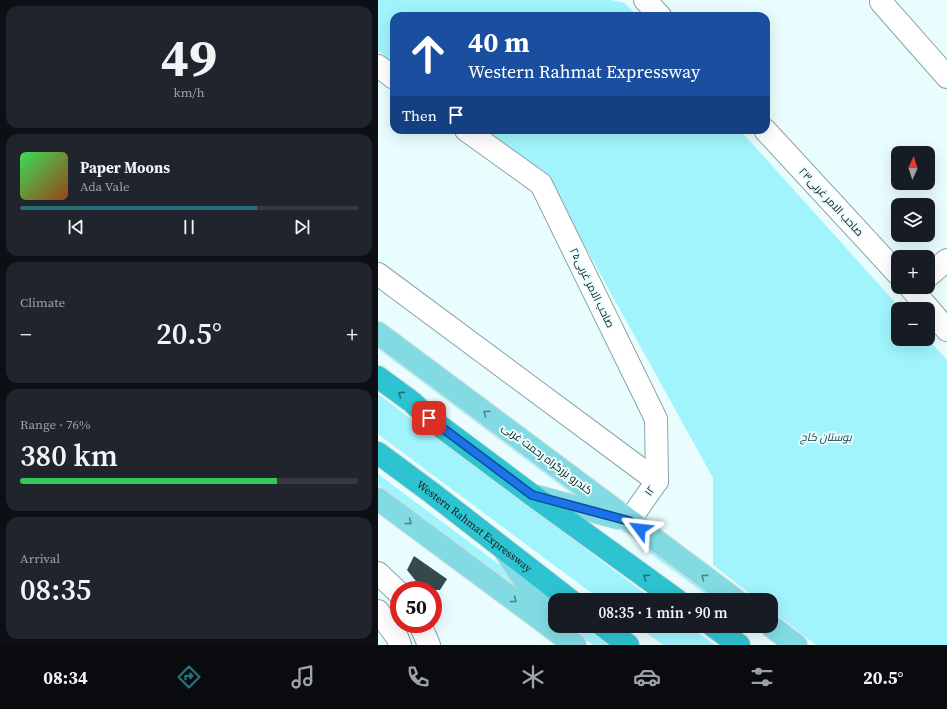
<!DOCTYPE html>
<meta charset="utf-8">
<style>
:root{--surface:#171b24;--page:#20242c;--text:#f1f3f6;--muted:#9ea1a6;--line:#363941;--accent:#267077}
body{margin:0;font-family:"Source Serif 4",Cairo,serif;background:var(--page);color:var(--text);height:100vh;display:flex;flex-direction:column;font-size:15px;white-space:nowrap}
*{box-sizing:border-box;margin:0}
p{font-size:13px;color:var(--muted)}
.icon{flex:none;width:22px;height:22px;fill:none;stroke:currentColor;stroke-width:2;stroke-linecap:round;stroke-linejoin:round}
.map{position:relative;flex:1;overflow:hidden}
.details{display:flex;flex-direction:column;gap:6px;padding:6px;background:#0d0f14;width:378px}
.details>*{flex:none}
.banner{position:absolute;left:12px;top:12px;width:380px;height:122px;border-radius:12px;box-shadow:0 4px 16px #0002;background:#1a4fa0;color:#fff;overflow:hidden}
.needle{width:26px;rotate:3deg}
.fabs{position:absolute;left:513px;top:146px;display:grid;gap:8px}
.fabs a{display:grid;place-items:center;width:44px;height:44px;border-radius:8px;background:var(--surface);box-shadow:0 4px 16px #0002;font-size:20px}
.speed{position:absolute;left:12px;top:581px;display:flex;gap:8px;font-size:20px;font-weight:700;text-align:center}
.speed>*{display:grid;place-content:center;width:52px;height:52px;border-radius:50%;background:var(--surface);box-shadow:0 4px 16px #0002;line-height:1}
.speed .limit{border:6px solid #d22;background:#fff;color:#111}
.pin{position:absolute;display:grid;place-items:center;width:34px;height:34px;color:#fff;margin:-17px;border-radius:8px;box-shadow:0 2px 6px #0006}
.me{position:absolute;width:44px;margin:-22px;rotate:300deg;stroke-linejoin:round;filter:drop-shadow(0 0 3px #0008)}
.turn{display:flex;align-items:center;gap:14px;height:84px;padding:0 12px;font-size:18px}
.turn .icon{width:52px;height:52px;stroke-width:2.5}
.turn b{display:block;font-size:28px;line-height:34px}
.then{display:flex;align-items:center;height:38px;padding:0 12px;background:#0003;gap:8px;font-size:15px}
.big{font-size:30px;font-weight:600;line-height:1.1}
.details .widget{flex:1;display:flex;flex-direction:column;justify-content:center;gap:6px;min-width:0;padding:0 14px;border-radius:12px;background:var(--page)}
.details .dial{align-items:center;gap:0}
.dial b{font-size:52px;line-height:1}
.song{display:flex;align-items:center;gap:12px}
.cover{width:48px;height:48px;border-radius:6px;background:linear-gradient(135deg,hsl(130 70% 55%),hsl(20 70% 35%))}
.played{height:4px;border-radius:2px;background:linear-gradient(90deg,var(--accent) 70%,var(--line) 70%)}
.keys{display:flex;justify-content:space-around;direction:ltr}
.heat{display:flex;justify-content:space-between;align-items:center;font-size:22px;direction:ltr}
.charge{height:6px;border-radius:3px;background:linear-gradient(90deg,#34c759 76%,var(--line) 0)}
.trip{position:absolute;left:170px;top:593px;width:230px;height:40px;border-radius:12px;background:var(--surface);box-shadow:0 4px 16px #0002;font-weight:600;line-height:40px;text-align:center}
.menu{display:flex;height:64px;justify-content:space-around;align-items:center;background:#090b0e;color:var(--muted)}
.menu .icon{width:28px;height:28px}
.menu .on{color:var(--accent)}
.menu b{font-size:18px;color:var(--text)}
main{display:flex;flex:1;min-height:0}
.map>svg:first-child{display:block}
.green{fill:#a1f4fc}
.building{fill:#364a4c}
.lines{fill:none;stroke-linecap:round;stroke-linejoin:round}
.minor-casing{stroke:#8da4a6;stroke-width:24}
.major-casing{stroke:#d9dbdb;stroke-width:24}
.highway-casing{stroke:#d9dbdb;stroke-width:24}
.minor{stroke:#fff;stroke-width:22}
.major{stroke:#82dbe3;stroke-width:22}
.highway{stroke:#2ec3d0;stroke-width:22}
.oneway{stroke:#207076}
.oneway2{stroke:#50858a}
.route-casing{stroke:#114b97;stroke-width:10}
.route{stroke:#1a73e8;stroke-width:7}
.labels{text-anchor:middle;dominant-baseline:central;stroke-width:4;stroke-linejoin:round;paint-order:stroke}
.street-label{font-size:11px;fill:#131c1d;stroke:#e9fdfe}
.park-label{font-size:11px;font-style:italic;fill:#124145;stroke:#e9fdfe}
</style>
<main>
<section class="details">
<div class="widget dial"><b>49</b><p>km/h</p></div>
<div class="widget">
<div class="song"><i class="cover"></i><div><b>Paper Moons</b><p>Ada Vale</p></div></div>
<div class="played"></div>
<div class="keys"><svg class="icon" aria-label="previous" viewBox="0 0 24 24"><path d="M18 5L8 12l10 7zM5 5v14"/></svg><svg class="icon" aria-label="pause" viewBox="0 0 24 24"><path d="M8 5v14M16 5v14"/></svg><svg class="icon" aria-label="next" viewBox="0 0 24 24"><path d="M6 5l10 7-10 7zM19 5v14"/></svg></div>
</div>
<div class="widget"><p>Climate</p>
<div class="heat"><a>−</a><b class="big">20.5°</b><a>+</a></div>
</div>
<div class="widget"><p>Range · 76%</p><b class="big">380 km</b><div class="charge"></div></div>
<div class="widget"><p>Arrival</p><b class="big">08:35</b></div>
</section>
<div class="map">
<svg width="569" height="645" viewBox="0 0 569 645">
<rect width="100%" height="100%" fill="#e9fdfe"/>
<g class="green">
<polygon points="0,0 233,0 247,3 259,16 16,16 16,63 0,51"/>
<polygon points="108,130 362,130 523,309 520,309 520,339 550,339 569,360 569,645 438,645 393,610 393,600 380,600 335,565 335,478 166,172"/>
<polygon points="0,341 217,504 198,497 0,349"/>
<polygon points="0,394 276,600 223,600 1,435 0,434"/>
<polygon points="0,474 126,568 144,591 0,485"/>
<polygon points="276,548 347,600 335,600 266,549"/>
<polygon points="259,626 310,626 337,645 285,645"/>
<polygon points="197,632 213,632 231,645 215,645"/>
</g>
<polygon class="building" points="36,556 69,579 62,590 45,590 29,570"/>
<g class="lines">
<defs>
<g id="minor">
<polyline points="267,0 282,16"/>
<polyline points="503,2 569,77"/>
<polyline points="0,66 16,78"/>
<polyline points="88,130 163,184 278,419 279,481"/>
<polyline points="387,130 520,274"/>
<polyline points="0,274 279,481"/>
<polyline points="550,276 569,260"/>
<polyline points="532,287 569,330"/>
<polyline points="251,521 279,481"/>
<polyline points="0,573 21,593"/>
<polyline points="0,611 19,637 22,645"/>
<polyline points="42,624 51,645"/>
</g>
<g id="major">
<polyline points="0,333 358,600"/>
<polyline points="154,495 240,518"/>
<polyline points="0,499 197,645"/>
<polyline points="127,551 173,621"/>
<polyline points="393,626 418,645"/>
</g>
<g id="highway">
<polyline points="0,377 34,402 51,418 154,495 299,600"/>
<path id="s1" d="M0,453L54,493L192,600"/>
<polyline points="225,626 250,645"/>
<polyline points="335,626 361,645"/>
</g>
</defs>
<use href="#minor" class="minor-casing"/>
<use href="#major" class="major-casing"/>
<use href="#highway" class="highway-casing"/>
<use href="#minor" class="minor"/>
<use href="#major" class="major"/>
<use href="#highway" class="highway"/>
</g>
<defs><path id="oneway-chevron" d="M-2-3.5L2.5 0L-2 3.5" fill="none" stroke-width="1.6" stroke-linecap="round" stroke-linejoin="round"/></defs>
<g class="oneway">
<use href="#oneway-chevron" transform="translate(23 394) rotate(-143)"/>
<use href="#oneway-chevron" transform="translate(268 577) rotate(-144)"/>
</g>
<g class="oneway2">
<use href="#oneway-chevron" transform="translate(108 413) rotate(-143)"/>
<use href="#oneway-chevron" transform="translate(31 522) rotate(37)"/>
<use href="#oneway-chevron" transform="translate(326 577) rotate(-143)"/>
<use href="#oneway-chevron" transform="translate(136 600) rotate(37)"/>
</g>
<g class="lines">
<defs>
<polyline id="route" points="51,418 154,495 251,521 262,529"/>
</defs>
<use href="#route" class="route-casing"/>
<use href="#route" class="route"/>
</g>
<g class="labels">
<g class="street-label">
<text transform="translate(453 202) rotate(47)">صاحب الامر غربی۲۳</text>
<text transform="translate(214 288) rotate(64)">صاحب الامر غربی۲۵</text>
<text transform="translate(169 459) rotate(37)">کندرو بزرگراه رحمت غربی</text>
<text transform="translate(272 491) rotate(-55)">۱۲</text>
<text stroke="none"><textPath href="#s1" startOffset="121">Western Rahmat Expressway</textPath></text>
</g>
<g class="park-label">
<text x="448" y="437">بوستان کاج</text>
</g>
</g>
</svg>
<div class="fabs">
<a><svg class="needle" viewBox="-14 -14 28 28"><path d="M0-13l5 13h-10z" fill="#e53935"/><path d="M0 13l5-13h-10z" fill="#9ea1a6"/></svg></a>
<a><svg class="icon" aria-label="layers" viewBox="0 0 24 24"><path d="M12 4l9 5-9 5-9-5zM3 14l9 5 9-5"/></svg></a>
<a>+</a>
<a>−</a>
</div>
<div class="speed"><div class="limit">50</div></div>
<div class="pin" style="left:51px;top:418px;background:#d93025"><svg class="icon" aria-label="arrive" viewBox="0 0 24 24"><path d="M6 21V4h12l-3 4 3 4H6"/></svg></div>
<svg class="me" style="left:262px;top:529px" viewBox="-20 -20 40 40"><path d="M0-17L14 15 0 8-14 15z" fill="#1a73e8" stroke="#fff" stroke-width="4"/></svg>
<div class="trip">08:35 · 1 min · 90 m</div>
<div class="banner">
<div class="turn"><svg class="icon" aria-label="ahead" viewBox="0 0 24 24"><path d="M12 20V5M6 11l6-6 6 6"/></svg><div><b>40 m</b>Western Rahmat Expressway</div></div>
<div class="then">Then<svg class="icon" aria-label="arrive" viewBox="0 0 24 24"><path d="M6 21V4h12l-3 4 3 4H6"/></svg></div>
</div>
</div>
</main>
<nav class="menu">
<b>08:34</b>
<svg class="icon on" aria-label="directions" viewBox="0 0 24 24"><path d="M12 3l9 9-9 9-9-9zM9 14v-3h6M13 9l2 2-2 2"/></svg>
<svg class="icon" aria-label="music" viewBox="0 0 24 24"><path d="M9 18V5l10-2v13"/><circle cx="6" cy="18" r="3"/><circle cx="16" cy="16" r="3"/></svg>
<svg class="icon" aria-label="phone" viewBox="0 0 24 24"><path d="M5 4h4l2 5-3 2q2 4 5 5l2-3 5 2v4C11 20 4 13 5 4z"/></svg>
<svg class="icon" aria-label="climate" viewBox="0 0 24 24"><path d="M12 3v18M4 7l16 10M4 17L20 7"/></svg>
<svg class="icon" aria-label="car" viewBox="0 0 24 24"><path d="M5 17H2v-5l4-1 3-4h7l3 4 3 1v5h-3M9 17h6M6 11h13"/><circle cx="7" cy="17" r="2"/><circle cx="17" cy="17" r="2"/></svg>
<svg class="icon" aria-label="filters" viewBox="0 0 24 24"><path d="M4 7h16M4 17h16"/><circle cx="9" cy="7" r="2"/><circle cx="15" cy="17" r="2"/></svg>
<b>20.5°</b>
</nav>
